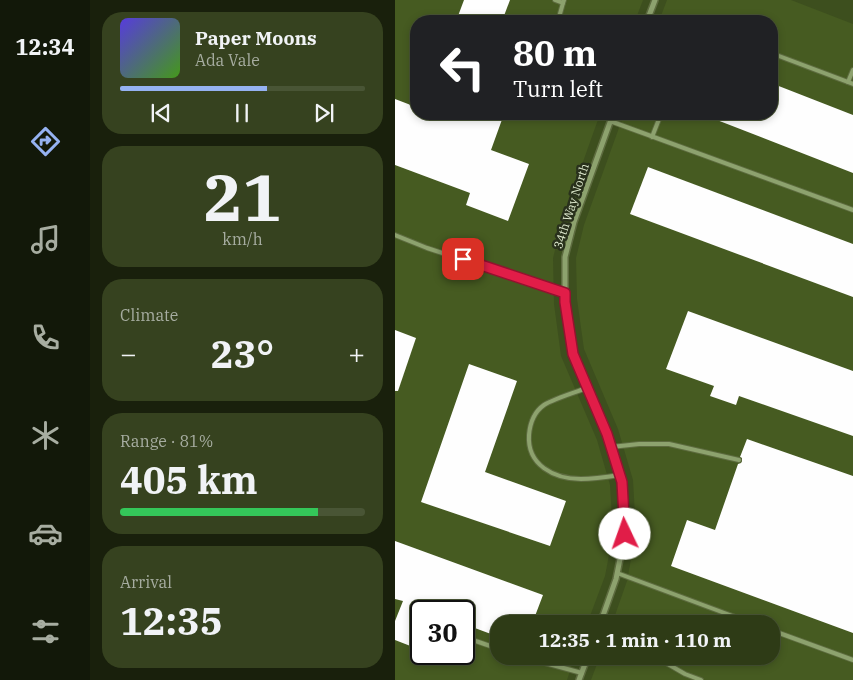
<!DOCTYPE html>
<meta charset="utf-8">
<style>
:root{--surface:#2e3b16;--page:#36421f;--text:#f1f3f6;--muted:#a7ada1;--line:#495535;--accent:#95b2f1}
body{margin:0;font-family:"IBM Plex Serif",serif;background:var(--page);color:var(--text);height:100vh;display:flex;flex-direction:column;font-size:19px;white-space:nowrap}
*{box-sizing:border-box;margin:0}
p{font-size:16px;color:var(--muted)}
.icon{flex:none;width:28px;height:28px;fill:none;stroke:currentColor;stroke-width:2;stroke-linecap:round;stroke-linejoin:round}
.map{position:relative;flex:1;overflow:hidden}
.side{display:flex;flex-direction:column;gap:12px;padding:12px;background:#19200c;width:305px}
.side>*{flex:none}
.banner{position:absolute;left:15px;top:15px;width:368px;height:105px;border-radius:20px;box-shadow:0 2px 8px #0003,0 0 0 1px var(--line);background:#202124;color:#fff;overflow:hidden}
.speed{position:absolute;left:15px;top:600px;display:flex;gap:10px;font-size:25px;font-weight:700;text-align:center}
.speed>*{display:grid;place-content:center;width:65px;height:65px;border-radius:50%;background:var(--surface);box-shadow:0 2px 8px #0003,0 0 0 1px var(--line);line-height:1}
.speed .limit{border:2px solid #111;border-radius:8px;background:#fff;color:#111}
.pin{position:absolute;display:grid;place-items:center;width:42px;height:42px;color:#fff;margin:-21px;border-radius:10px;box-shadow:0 2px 8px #0006}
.me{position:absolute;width:55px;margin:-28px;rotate:357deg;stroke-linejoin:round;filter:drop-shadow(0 0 4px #0008)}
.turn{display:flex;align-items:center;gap:18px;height:105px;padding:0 20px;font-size:22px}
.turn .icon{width:65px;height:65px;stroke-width:2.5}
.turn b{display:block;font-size:35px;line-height:42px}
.big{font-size:38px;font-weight:700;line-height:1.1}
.side .widget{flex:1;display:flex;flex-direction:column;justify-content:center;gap:8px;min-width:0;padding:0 18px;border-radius:20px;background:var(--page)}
.side .dial{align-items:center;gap:0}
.dial b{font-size:65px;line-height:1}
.song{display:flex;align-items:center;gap:15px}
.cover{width:60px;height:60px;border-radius:8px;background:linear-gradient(135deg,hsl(250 70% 55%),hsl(100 70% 35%))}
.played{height:5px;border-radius:2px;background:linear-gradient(90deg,var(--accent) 60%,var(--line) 60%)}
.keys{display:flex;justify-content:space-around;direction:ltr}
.heat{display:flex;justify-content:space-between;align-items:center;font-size:28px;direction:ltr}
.charge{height:8px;border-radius:4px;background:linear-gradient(90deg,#34c759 81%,var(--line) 0)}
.trip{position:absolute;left:95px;top:615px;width:290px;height:50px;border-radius:20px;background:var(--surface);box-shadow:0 2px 8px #0003,0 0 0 1px var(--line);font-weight:700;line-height:50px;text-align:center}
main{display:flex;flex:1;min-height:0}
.dock{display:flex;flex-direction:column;width:90px;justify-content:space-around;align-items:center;background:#121809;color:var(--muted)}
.dock .icon{width:35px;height:35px}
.dock .active{color:var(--accent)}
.dock b{font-size:22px;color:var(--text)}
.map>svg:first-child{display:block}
.built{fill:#465b21;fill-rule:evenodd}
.building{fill:#fefefe}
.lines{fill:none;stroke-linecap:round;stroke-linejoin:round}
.lane-casing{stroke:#5d6b3f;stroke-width:6}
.street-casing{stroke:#5d6b3f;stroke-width:8}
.lane{stroke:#8da26e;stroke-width:4}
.street{stroke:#8da26e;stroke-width:5}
.route-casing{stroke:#92132f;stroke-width:12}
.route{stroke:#e11d48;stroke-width:9}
.labels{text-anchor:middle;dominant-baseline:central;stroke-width:5;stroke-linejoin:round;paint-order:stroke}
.street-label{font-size:12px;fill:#e1ecd1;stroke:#29311c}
</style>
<main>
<nav class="dock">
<b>12:34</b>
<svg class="icon active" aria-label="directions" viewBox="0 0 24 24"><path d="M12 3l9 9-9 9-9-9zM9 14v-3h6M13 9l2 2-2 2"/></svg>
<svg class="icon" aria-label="music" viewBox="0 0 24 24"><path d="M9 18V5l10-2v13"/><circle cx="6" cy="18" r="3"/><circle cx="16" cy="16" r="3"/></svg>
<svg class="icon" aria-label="phone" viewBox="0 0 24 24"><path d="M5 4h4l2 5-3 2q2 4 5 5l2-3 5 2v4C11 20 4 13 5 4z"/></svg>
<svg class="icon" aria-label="climate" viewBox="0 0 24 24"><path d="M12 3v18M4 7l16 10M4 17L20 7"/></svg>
<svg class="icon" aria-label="car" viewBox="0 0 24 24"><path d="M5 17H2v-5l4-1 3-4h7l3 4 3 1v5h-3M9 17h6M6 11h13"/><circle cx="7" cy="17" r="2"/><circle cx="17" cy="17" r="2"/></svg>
<svg class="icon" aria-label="filters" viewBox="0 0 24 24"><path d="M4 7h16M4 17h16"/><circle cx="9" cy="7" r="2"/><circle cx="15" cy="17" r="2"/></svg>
</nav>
<section class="side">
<div class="widget">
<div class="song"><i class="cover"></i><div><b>Paper Moons</b><p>Ada Vale</p></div></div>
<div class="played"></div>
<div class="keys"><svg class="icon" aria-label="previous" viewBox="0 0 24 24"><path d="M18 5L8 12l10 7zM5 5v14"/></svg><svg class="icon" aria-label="pause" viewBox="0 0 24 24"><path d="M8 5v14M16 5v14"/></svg><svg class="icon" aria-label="next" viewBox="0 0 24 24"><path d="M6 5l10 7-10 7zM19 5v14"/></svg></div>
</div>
<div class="widget dial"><b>21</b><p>km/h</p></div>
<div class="widget"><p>Climate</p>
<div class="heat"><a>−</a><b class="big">23°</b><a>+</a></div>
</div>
<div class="widget"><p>Range · 81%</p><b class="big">405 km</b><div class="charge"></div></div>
<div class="widget"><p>Arrival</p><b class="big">12:35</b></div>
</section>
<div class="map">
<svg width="458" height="680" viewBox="0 0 458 680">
<rect width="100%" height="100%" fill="#3d4f1e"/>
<g class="built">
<path d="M0,0H248L240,21H21V114H205L168,218L158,258L159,304L166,356L202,440L215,485L218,534L210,576L192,624H104V656H180L172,680H0ZM26,611H69V654H26Z"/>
<polygon points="272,0 396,0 458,24 458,680 196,680 205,656 376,656 376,624 217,624 232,581 241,532 238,480 223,429 189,349 182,299 181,258 189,225 229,114 376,114 376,21 264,21"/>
</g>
<g class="building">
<polygon points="69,0 115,0 107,21 76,21 63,16"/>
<polygon points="376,83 458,115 458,173 309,115 309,114 376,114"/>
<polygon points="0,99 21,107 21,114 41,114 59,120 61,114 109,114 96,150 134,164 113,221 71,205 75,193 0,165"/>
<polygon points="253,167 458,244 458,297 235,214"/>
<polygon points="293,311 458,371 458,436 344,396 341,405 315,396 319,386 271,369"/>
<polygon points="0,330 21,338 3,391 0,391"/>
<polygon points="74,364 122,381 90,472 171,501 155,546 26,502"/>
<polygon points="352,439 458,476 458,633 276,566 292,520 320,530 343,464 346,463 347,461 347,458 345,457"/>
<polygon points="0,541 148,595 137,624 104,624 104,637 69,624 69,611 26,611 26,624 18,647 0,640 0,621 8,601 0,599"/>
</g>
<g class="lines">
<defs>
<g id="lane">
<polyline points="160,0 168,3 169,0"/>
<polyline points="163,21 168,3"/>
<polyline points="376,53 458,84"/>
<polyline points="453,82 458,70"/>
<polyline points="215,121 458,210"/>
<polyline points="257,137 266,114"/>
<polyline points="0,235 32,248 170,293"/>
<path d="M192,388C181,392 158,399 149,405C139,412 135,423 134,435C132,465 159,479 186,479C199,479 212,477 225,475"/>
<polyline points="216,447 244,444 274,444 344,460"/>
<polyline points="222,573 359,624"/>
<polyline points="376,630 458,660"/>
<polyline points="69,637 104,649"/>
<polyline points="124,656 187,673"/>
<polyline points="259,656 290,674 306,680"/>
</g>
<g id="street">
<polyline points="252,21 260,0"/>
<polyline points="205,624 221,579 230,534 227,482 212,435 178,354 170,301 170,257 179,222 218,114"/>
<polyline points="184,680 193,656"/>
</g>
</defs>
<use href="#lane" class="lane-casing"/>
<use href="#street" class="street-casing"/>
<use href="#lane" class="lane"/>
<use href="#street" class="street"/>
</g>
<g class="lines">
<defs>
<polyline id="route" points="68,259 170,293 170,302 178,354 212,434 227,482 230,534"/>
</defs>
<use href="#route" class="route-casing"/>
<use href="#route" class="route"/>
</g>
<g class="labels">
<g class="street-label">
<text transform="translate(176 206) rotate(-72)">34th Way North</text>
</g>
</g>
</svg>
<div class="speed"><div class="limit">30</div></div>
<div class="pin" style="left:68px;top:259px;background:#d93025"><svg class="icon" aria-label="arrive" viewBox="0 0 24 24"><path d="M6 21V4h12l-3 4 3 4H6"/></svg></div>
<svg class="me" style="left:230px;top:534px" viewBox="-20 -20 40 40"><circle r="19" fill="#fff"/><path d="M0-13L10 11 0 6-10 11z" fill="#e11d48"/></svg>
<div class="trip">12:35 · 1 min · 110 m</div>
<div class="banner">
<div class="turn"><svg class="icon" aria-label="left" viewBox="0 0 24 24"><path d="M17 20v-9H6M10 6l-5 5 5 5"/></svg><div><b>80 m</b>Turn left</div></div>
</div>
</div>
</main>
